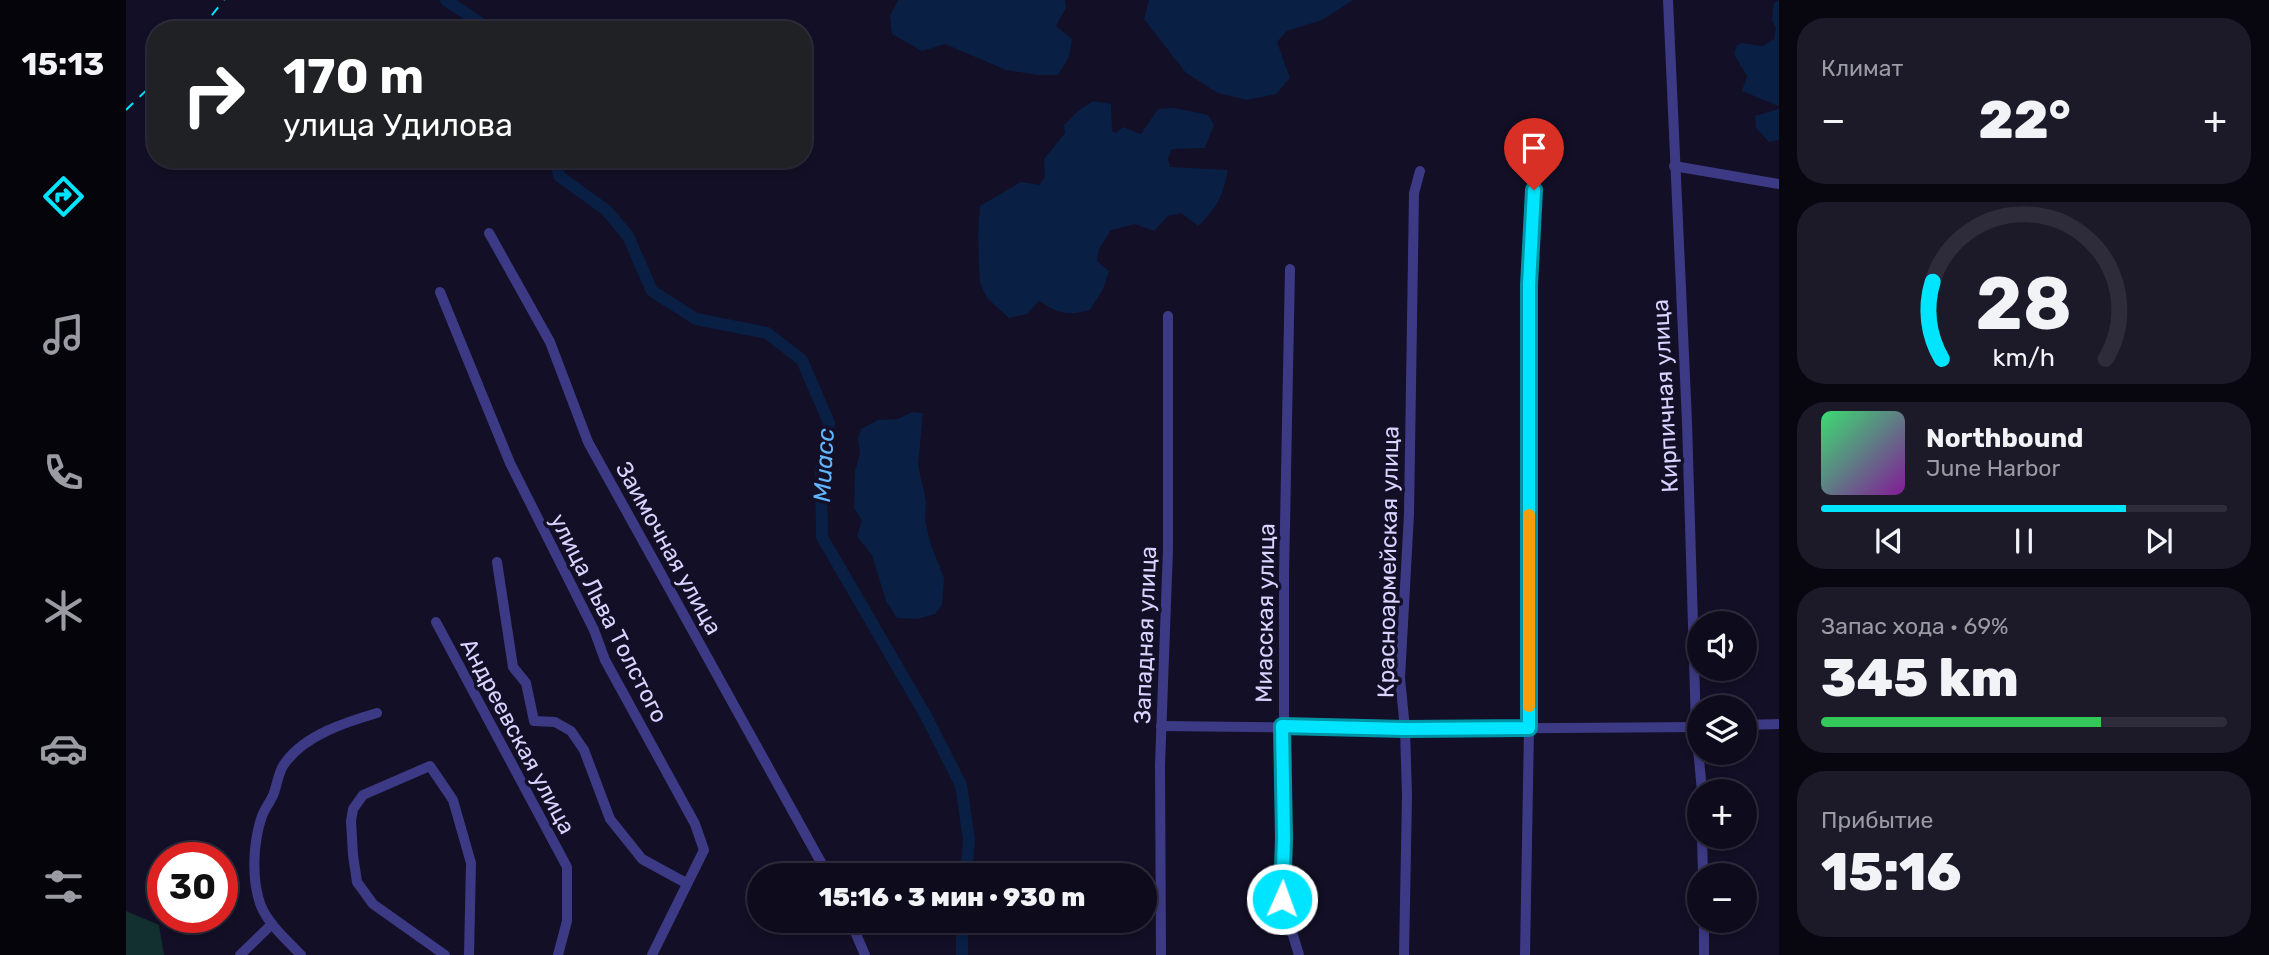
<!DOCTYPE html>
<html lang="ru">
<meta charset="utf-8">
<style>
:root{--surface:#0e0b1c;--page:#1c1929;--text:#f1f3f6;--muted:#9b9ba3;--line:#2e2b3b;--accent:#00e5ff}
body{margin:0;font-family:Rubik,sans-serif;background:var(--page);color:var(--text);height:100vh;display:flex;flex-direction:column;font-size:26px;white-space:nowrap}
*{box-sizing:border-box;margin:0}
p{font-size:23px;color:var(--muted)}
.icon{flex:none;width:38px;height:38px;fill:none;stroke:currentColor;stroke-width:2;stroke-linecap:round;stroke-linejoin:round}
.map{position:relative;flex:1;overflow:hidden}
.sheet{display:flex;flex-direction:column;gap:18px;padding:18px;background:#08060f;width:490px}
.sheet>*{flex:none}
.hud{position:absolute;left:21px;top:21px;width:665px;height:147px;border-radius:28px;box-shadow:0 4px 10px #0003,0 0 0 2px var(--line);background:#202124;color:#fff;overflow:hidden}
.tools{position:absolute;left:1561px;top:611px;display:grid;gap:14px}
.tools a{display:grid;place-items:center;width:70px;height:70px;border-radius:50%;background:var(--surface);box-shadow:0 4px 10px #0003,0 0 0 2px var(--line);font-size:35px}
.speed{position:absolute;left:21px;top:842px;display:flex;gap:14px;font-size:35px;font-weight:700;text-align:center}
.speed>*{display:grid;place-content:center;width:91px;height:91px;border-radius:50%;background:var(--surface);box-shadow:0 4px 10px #0003,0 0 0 2px var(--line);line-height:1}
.speed .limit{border:10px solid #d22;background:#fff;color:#111}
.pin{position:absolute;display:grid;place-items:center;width:60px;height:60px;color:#fff;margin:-72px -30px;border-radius:50% 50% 50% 0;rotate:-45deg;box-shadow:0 0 7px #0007}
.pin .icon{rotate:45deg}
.me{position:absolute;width:77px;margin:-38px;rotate:2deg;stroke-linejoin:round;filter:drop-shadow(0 0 5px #0008)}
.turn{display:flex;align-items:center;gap:24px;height:147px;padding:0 21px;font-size:32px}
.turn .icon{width:91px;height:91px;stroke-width:2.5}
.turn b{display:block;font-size:49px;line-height:60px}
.big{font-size:52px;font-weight:800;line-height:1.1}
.sheet .widget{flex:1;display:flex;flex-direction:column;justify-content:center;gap:10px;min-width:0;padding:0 24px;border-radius:28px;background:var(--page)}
.sheet .dial{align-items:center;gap:0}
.dial svg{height:182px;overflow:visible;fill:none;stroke:var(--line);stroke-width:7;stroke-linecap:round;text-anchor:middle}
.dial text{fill:var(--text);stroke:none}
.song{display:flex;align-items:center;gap:21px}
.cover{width:84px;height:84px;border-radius:10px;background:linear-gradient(135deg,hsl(140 70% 55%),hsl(290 70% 35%))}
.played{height:7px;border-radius:4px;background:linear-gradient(90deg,var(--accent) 75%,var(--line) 75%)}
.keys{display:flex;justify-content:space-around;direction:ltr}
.heat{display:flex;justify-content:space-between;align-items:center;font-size:38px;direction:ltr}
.charge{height:10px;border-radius:5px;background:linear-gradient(90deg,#34c759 69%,var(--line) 0)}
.trip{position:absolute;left:621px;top:863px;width:410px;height:70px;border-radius:35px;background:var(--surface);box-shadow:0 4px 10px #0003,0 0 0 2px var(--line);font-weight:800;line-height:70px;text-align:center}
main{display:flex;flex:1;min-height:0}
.tab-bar{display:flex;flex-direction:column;width:126px;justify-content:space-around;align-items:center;background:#06040b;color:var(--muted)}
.tab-bar .icon{width:49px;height:49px}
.tab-bar .selected{color:var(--accent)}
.tab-bar b{font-size:32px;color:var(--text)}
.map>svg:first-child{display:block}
.green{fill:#12302f}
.water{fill:#0a1f44}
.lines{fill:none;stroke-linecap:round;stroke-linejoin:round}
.river{stroke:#0a1f44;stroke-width:12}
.minor{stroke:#3d3a85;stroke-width:10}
.rail{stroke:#00e5ff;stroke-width:2;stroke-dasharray:10 9;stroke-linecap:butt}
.route-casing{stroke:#0095a6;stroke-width:18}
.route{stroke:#00e5ff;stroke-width:12}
.slow{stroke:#f59e0b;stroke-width:12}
.labels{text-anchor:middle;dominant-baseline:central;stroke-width:7;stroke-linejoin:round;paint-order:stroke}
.street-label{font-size:23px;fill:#d9d4ff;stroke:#130f26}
.water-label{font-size:24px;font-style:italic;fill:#62b6ff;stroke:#130f26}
</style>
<main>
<nav class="tab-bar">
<b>15:13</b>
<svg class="icon selected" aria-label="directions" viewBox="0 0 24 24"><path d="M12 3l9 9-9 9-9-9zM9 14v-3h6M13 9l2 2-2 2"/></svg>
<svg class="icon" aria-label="music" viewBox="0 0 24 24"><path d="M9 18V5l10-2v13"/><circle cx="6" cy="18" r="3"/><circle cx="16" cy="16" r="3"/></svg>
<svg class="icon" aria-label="phone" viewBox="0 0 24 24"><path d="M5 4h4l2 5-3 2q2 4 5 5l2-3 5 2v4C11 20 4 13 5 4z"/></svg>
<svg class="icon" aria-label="climate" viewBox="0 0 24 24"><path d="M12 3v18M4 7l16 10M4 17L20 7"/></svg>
<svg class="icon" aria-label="car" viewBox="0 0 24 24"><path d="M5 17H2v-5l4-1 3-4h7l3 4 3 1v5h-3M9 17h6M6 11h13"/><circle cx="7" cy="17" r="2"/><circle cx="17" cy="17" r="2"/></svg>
<svg class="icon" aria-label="filters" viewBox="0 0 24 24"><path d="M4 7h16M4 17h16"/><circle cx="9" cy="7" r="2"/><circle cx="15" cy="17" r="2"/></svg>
</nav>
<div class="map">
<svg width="1653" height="955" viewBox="0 0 1653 955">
<rect width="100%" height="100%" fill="#130f26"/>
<polygon class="green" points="0,911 33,925 38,955 0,955"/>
<g class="water">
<polygon points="772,0 939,0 940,8 930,26 946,39 943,57 932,75 911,75 880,70 819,44 796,51 766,34 764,16"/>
<polygon points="1023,0 1255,0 1227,0 1196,20 1161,31 1151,42 1164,78 1150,94 1121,100 1092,93 1060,73 1018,19"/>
<polygon points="1653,0 1653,106 1616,91 1621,76 1608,54 1611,45 1615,43 1637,46 1648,39 1650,28 1646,20 1648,3"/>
<path d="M967,101L985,104L986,131L990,133L997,127L1015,134L1032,109L1049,108L1082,115L1088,125L1079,148L1046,149L1042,158L1044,167L1102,170C1097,196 1091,208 1072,226L1055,213L1042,216L1028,231L1009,224L985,230L973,249L971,261L983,271L977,289L964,310C939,316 934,314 913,301L901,314L883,318L861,298L854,283L852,236L854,206L895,182L913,185L919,177L918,159L939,133L938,125L952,111Z"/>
<polygon points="1653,109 1653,140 1643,142 1630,128 1629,116"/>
<polygon points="786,412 797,413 792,465 800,501 799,521 805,545 818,578 816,605 809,614 791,619 771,618 760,601 746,555 731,536 736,520 728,508 729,471 734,454 732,438 735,429 752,420 772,419"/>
</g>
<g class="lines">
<g class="river">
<polyline points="320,0 357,25 370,30"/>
<polyline points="430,159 433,176 480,210 502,236 526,291 570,319 641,333 676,360 703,423 695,473 696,537 800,716 835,785 843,840 840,875"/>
<polyline points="836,920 836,955"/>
</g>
<g class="minor">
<polyline points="1542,0 1561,422 1570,727 1576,791"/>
<polyline points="1548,166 1653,184"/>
<polyline points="363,233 424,342 462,442 702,875"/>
<polyline points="1164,269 1158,576 1158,838 1156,899 1173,955"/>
<polyline points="314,292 384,463 468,630 479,660 569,824 578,850 526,955"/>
<polyline points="371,562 387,667 400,683 408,721 429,722 445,731 458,750 484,819 516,859 560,883"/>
<polyline points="310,622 441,867 441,921 432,955"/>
<polyline points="1619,725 1653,724"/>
<polyline points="1035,726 1279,729 1573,727"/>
<polyline points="1576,836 1577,875"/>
<polyline points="724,920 739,955"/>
<polyline points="1578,920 1578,955"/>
<polyline points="114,955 146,924"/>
<path d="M175,955C161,940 143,925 135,906C125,880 127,842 136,816C139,808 145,801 148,793C151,784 153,770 159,763C179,735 220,722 251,713"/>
<polyline points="319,955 247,904 231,882 227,855 225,821 227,809 237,795 304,766 327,800 345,863 343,955"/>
<polyline points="1035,955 1034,765 1042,549 1042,316"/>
<polyline points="1278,955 1281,796 1279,729 1274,678 1283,514 1288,193 1294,171"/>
<polyline points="1399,955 1403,728 1403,285 1411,143"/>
</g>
<g class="rail">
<polyline points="74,30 98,0"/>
<polyline points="0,110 30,81"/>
</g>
</g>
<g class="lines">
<defs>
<polyline id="route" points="1156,899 1158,838 1156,726 1279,729 1403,728 1403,285 1408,190"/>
</defs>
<use href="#route" class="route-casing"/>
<use href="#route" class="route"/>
<polyline class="slow" points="1403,706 1403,515"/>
</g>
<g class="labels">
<g class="street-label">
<text transform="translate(1539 396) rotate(-93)">Кирпичная улица</text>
<text transform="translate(543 548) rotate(61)">Заимочная улица</text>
<text transform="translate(1262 562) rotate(-89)">Красноармейская улица</text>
<text transform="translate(1139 613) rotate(-89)">Миасская улица</text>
<text transform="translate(483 618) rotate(63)">улица Льва Толстого</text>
<text transform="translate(1019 635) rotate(-88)">Западная улица</text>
<text transform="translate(392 736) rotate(62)">Андреевская улица</text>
</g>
<g class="water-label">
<text transform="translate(698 465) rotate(-87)">Миасс</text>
</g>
</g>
</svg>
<div class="tools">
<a><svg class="icon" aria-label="sound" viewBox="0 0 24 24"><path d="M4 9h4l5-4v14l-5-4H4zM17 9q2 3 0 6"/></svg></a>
<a><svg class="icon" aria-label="layers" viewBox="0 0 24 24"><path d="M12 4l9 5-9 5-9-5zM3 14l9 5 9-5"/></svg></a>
<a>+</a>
<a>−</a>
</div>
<div class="speed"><div class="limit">30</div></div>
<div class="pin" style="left:1408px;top:190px;background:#d93025"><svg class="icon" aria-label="arrive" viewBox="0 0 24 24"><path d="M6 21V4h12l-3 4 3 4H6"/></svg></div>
<svg class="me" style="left:1156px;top:899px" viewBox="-20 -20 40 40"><circle r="17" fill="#00e5ff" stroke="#fff" stroke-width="3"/><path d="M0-11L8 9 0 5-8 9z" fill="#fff"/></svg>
<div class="trip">15:16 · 3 мин · 930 m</div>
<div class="hud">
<div class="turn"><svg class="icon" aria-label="right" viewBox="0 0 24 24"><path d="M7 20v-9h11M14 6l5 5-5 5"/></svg><div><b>170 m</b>улица Удилова</div></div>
</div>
</div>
<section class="sheet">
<div class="widget"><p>Климат</p>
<div class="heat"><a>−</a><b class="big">22°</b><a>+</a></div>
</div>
<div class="widget dial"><svg viewBox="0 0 100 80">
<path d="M14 69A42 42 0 1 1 86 69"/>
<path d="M14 69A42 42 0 0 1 10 35" stroke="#00e5ff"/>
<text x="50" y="56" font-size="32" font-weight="700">28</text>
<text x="50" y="72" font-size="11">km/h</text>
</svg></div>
<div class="widget">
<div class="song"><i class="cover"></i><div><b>Northbound</b><p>June Harbor</p></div></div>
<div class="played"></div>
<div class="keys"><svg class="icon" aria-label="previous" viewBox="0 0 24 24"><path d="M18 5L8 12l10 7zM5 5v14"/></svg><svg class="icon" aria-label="pause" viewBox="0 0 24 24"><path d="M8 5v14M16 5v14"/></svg><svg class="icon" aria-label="next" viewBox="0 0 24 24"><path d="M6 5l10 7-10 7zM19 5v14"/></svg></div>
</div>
<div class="widget"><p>Запас хода · 69%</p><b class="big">345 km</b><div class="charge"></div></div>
<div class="widget"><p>Прибытие</p><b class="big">15:16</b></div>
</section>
</main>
